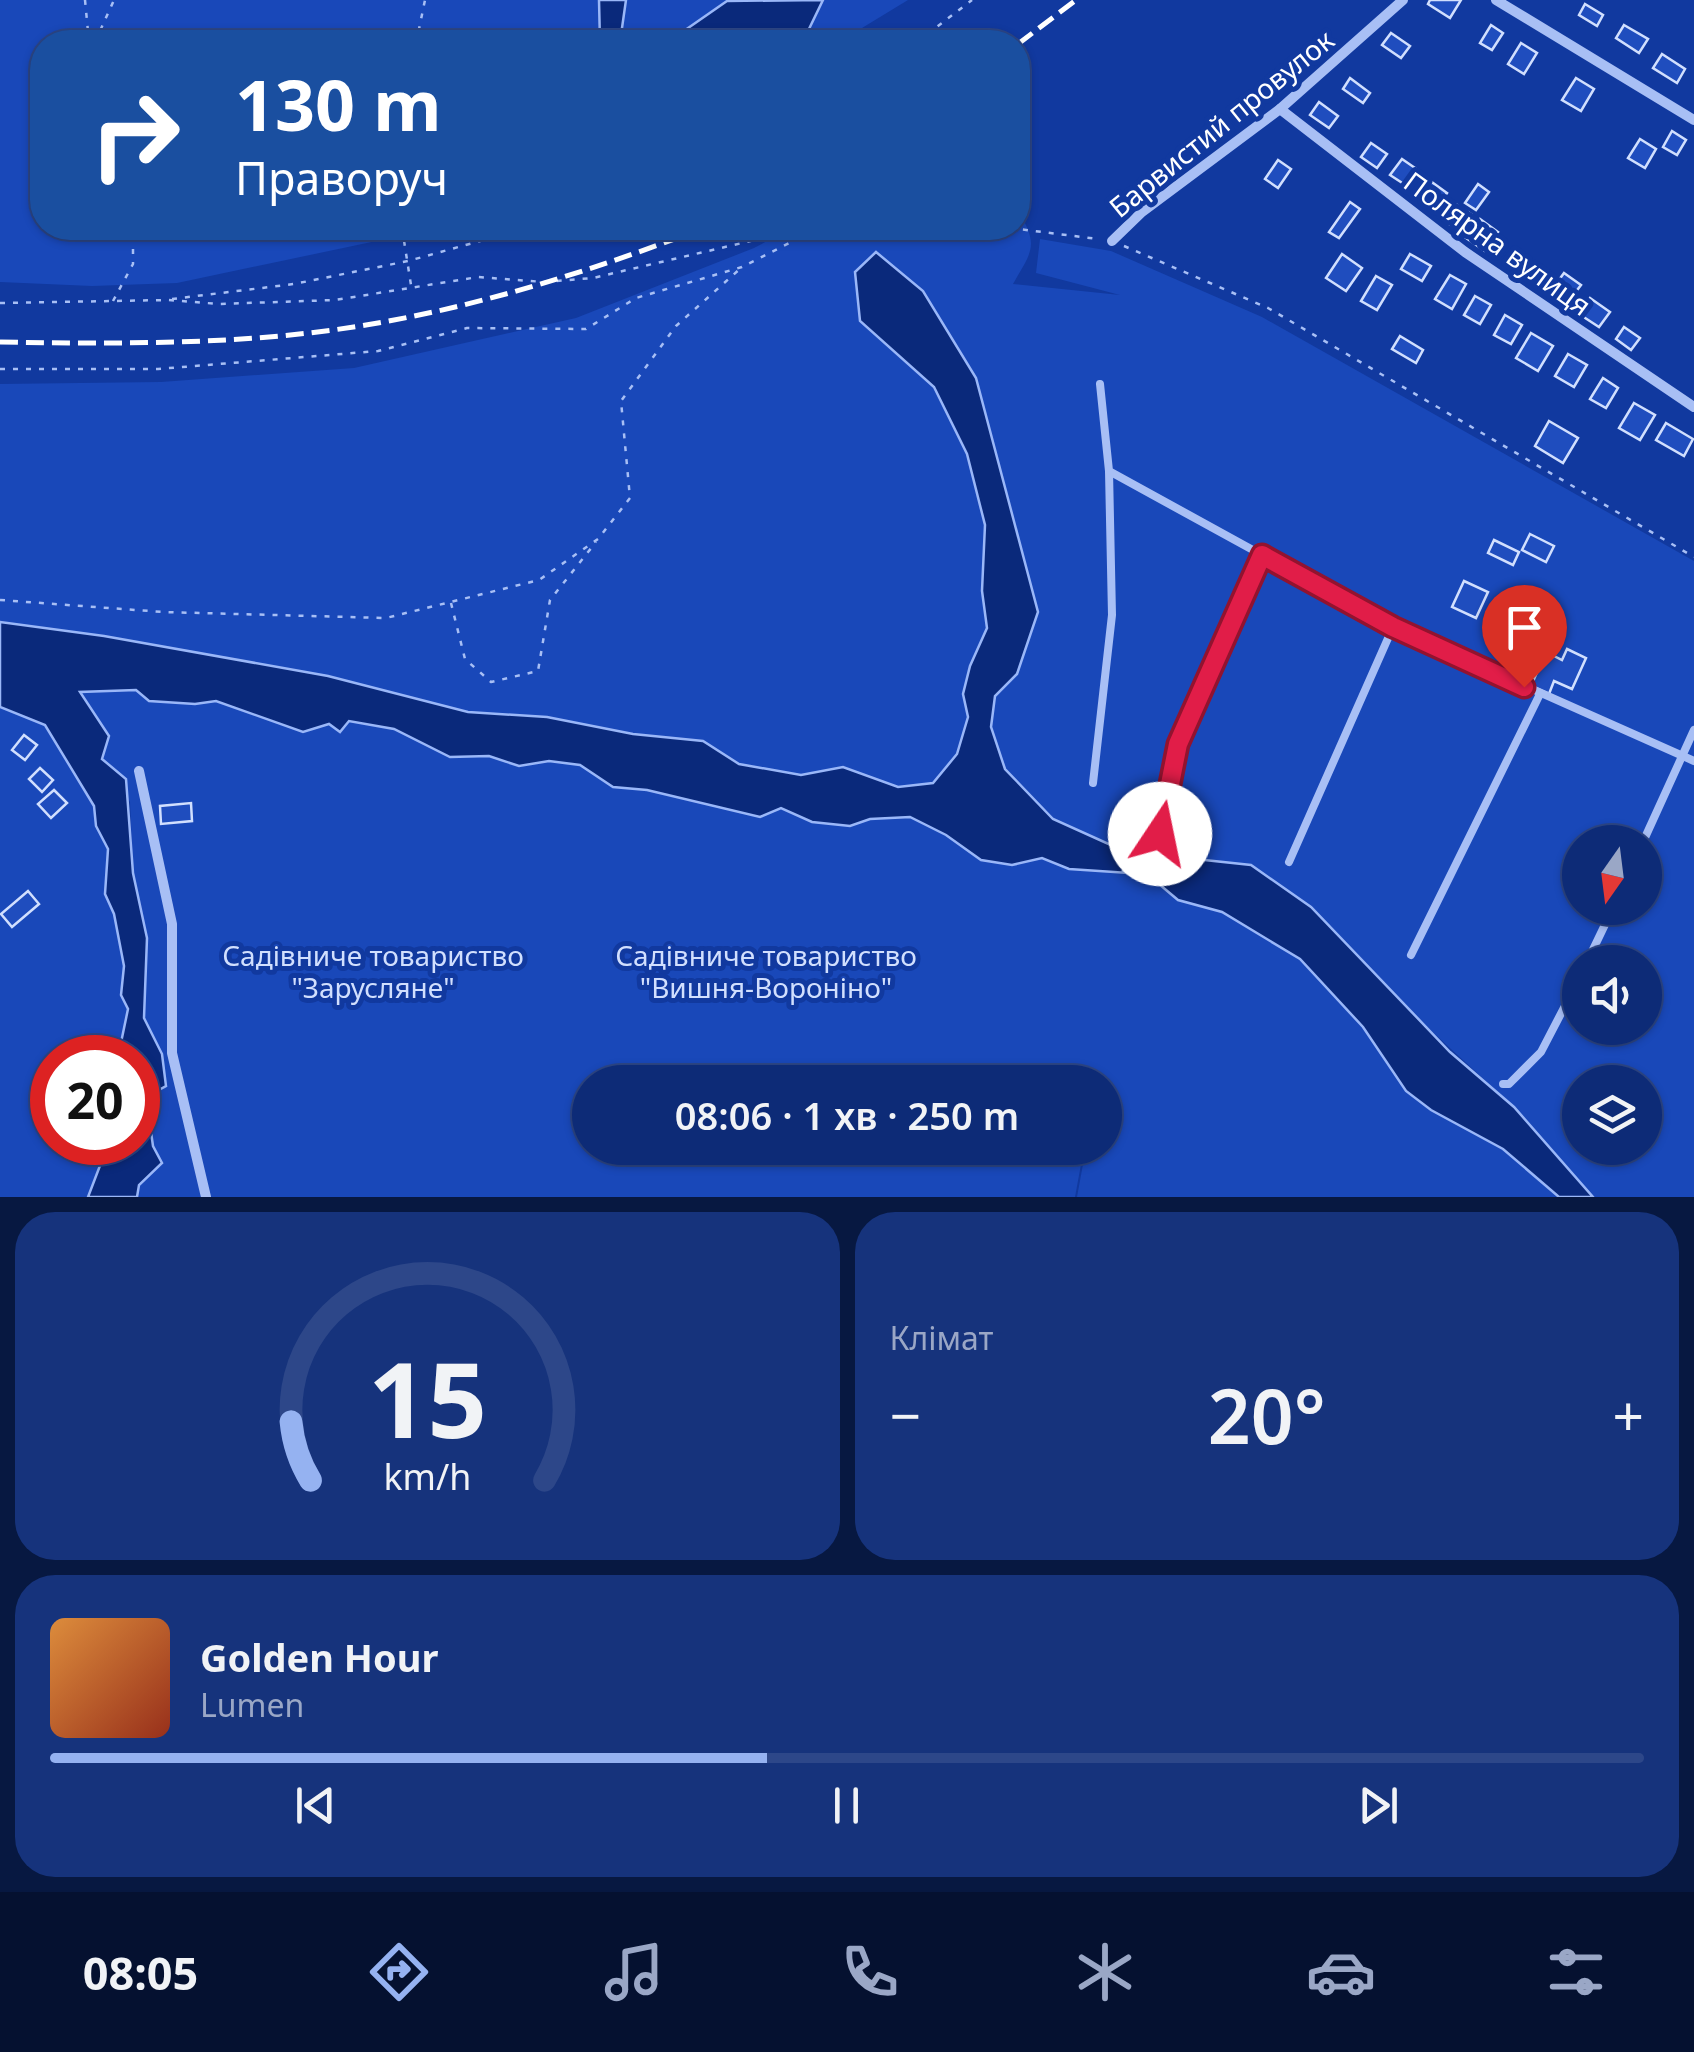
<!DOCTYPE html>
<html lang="uk">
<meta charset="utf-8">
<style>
:root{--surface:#0d2b77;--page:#16337c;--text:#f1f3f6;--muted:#9aa7c6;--line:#2d4789;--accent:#95b2f1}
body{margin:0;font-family:"Noto Sans",sans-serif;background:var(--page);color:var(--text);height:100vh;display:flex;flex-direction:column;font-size:38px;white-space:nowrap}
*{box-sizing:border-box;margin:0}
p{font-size:32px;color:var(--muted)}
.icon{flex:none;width:55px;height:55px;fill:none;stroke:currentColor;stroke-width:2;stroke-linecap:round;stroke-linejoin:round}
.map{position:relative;height:1197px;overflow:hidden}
.side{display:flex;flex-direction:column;gap:15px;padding:15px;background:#071841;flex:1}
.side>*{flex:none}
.banner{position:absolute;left:30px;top:30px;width:1000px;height:210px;border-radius:40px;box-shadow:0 2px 8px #0004,0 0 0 2px var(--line);background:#1a4fa0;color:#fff;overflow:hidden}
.needle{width:65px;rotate:194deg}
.tools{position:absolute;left:1562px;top:825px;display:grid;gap:20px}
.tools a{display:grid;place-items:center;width:100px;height:100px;border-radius:50%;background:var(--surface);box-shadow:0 2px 8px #0004,0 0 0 2px var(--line);font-size:50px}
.speed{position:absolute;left:30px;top:1035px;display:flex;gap:20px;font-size:50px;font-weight:700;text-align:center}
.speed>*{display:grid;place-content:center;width:130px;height:130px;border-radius:50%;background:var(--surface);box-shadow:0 2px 8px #0004,0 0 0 2px var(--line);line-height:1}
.speed .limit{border:15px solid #d22;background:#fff;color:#111}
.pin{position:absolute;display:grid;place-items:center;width:85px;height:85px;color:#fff;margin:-102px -42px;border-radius:50% 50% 50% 0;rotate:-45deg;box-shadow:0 0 10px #0007}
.pin .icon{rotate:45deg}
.me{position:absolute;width:110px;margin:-55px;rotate:11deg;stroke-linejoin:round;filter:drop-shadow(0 0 8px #0008)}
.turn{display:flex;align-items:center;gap:35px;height:210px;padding:0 40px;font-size:45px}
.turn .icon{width:130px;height:130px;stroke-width:2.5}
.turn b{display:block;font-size:70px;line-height:85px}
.big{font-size:75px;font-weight:600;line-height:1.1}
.side .card{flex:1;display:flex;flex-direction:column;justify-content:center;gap:15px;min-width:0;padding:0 35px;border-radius:40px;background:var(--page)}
.side .dial{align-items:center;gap:0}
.dial svg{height:260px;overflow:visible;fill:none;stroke:var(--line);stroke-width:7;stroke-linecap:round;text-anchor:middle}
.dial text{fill:var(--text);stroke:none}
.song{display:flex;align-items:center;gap:30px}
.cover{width:120px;height:120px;border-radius:15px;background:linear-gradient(135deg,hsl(30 70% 55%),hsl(10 70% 35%))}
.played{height:10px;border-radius:5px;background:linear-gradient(90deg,var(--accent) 45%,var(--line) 45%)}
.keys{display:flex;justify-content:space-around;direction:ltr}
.heat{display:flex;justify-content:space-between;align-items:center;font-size:55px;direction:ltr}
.side .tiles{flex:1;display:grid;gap:15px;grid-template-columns:1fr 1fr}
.card:last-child{grid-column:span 2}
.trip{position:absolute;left:572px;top:1065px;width:550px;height:100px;border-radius:50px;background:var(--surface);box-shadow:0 2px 8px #0004,0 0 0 2px var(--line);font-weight:600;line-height:100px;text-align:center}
.tabs{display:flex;height:160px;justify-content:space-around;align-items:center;background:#051130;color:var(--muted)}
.tabs .icon{width:70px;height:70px}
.tabs .selected{color:var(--accent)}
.tabs b{font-size:45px;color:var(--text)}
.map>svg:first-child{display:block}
.green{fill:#1948b9;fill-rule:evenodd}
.water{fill:#0a297b;stroke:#9ab7f8;stroke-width:2.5}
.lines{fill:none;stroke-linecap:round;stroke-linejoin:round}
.stream{stroke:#9ab7f8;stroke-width:5}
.building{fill:#1f4dbe;stroke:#d1dffe;stroke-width:2.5}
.path{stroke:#a8bff5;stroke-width:2.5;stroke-dasharray:5 8;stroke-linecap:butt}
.lane{stroke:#a8bff5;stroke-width:8}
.street{stroke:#a8bff5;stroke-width:10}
.rail{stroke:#fff;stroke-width:5;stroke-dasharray:18 8;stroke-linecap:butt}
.route-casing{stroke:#92132f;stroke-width:25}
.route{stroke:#e11d48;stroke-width:18}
.labels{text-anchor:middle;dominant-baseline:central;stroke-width:10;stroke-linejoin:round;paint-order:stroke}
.street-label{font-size:28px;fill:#fff;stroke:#11399f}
.park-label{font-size:28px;fill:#d1dffe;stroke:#11399f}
</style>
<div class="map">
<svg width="1694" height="1197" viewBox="0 0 1694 1197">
<rect width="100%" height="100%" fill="#11399f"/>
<g class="green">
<polygon points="0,0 908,0 839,42 42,42 42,228 438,228 177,283 92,286 0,282"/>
<path d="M1018,211C1040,246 1031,252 1013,284L1120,295L1036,273L1040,239L1111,251L1262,317L1694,561V1197H1593L1514,1107L1251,865L1139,853L1113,846L1053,819L1005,769L991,727L995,696L1017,674L976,378L860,321L934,387L967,454L985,525L982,591L987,628L970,666L963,693L968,717L957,754L934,783L898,787L843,767L801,775L739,764L703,741L633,734L547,717L468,712L328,676L104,636L0,622V384L161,382L354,368L576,318L754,248L792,228H1018ZM1580,842H1645V908H1580ZM1580,962H1645V1028H1580ZM1580,1082H1645V1148H1580Z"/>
<path d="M136,690L195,704L216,701L303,732L348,721L394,729L450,757L489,756L519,765L549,761L580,765L614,787L647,790L760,817L781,808L812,822L850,826L870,819L910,817L946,835L981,860L1012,865L1042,858L1069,869L1129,873L1153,879L1178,900L1222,912L1300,959L1363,1027L1406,1091L1503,1149L1559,1197H1077L1086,1148H1105V1082H590V1148H1084L1075,1197H137L139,1186L161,1163C141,1121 147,1094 162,1054L144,1018L147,939L133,873L130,802L102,759L79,692Z"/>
<polygon points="7,706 45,724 94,806 96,826 108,849 105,894 114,914 124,966 121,995 128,1009 118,1057 52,1058 52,1142 100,1143 101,1162 88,1197 0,1197 0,707"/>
</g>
<g class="water">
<polygon points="599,0 626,0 620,42 600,42"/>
<polygon points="823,0 808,31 788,33 778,42 668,42 727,1"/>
<polygon points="876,252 923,291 976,378 1038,612 1017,674 995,696 991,727 1005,769 1053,819 1113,846 1139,853 1136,869 1129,873 1069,869 1042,858 1012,865 981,860 946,835 910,817 870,819 850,826 812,822 781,808 760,817 647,790 613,787 580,765 549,761 519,766 489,756 450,757 394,729 349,721 340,732 329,724 303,732 216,701 195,704 149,701 136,690 80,692 109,736 102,759 126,779 133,873 147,938 144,1018 162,1054 166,1086 146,1097 153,1146 162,1163 139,1185 137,1197 88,1197 101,1163 100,1143 138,1142 138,1058 118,1057 128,1009 121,995 124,966 114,914 105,894 108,849 96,826 94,806 45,725 0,707 0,622 104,636 328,676 468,712 547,717 633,734 703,741 739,764 801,775 843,767 898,787 933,783 957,754 968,717 963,694 970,666 987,628 982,591 985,525 967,454 934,387 860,321 855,272"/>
<polygon points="1167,856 1251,865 1311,907 1450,1052 1514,1107 1593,1197 1559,1197 1503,1149 1431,1110 1406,1091 1363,1027 1300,959 1222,912 1178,900 1153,879"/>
</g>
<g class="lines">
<polyline class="stream" points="1124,871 1156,879"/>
</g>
<g class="building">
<polygon points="1430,0 1461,0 1450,18 1428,4"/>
<polygon points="1585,4 1603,15 1597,26 1579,15"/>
<polygon points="1491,25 1503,33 1492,50 1480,43"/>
<polygon points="1624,25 1648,39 1639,53 1616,38"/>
<polygon points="1391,33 1410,46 1401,58 1382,45"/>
<polygon points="1521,43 1537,53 1524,74 1508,64"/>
<polygon points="1662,54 1685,69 1677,83 1653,68"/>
<polygon points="1350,78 1370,93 1363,103 1343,89"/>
<polygon points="1576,78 1594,89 1581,111 1562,100"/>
<polygon points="1319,102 1338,116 1329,128 1310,115"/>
<polygon points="1672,131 1686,140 1677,155 1663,147"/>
<polygon points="1640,139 1656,149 1645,168 1628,158"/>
<polygon points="1371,143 1387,154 1377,168 1361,157"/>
<polygon points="1402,159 1418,170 1407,186 1390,175"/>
<polygon points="1278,160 1291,169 1278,188 1265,179"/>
<polygon points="1429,180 1447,193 1435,210 1417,198"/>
<polygon points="1478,184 1489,192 1476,210 1465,203"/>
<polygon points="1350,202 1360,209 1339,238 1329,232"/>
<polygon points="1457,205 1471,214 1459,231 1445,221"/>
<polygon points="1480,219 1498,232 1485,251 1466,238"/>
<polygon points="1515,253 1531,264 1522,277 1506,265"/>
<polygon points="1342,254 1362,268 1346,291 1326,278"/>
<polygon points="1410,254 1431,266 1422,281 1401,269"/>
<polygon points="1564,273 1581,285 1565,306 1548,295"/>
<polygon points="1450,275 1466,284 1452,309 1435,299"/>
<polygon points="1376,276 1392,285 1377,310 1361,301"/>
<polygon points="1475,296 1491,305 1480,324 1464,315"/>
<polygon points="1590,298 1610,312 1599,327 1579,314"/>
<polygon points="1505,315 1522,325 1511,344 1494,335"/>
<polygon points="1624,327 1640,338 1631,350 1616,339"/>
<polygon points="1531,333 1553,346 1538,371 1516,358"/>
<polygon points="1400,336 1423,350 1416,363 1392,349"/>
<polygon points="1568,354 1587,365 1574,387 1555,376"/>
<polygon points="1603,378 1618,388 1606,408 1590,399"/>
<polygon points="1634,403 1655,415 1640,440 1619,428"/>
<polygon points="1549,421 1578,438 1563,463 1535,446"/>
<polygon points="1666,423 1693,439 1684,456 1656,440"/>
<polygon points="1530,534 1554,546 1546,562 1522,550"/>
<polygon points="1494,540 1519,552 1513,565 1488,553"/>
<polygon points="1464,581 1488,592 1476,618 1452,607"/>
<polygon points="1567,649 1586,658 1572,689 1554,681 1549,694 1531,686 1546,652 1562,660"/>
<polygon points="24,735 37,745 25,760 12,750"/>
<polygon points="40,768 53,780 42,792 29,779"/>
<polygon points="54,790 67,803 51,818 38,804"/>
<polygon points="191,803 192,821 161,824 160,806"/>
<polygon points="28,891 39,904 12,927 1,914"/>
</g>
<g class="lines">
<g class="path">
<polyline points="85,0 89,42"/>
<polyline points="95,42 114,0"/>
<polyline points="412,42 418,34 425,0"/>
<polyline points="917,42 972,0"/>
<polyline points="402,228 411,285"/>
<polyline points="1010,228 1098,239"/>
<polyline points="1124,246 1268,308 1694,557"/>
<polyline points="172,299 294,284 408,261 527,228"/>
<polyline points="113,301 133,264 133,228"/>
<polyline points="0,303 168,300 219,304 335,300 478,277 544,282 593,278 806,228"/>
<polyline points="0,369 158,369 378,351 467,328 586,329 636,298 742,267 819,228"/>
<polyline points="0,600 163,612 386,618 539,580 598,539 630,498 621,401 676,326 742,267"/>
<polyline points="451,603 465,659 491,682 538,671 550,600 596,542"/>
</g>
<g class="lane">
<polyline points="1100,384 1109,471 1393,627 1694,761"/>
<polyline points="1093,783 1112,615 1109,471"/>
<polyline points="1160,835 1178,744 1262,555"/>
<polyline points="1643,842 1694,730"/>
<polyline points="1289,862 1393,627"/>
<polyline points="1411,955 1540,694"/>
<polyline points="1587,962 1613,908"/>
<polyline points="1503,1084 1509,1084 1541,1052 1580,977"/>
</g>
<g class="street">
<polyline points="1496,0 1694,120"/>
<polyline points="1280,109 1465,252 1694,407"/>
<polyline points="1112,241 1142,212 1280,109 1403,0"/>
<polyline points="139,771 172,924 172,1053 206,1197"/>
</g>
<g class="rail">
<polyline points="1018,44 1076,0"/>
<path d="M0,342C122,344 246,345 366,325C482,306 596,269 704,228"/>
</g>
</g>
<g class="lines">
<defs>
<polyline id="route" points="1160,834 1178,744 1262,555 1393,627 1524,687"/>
</defs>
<use href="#route" class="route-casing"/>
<use href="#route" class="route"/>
</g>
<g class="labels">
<g class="street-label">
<text transform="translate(1221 123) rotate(-39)">Барвистий провулок</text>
<text transform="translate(1498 243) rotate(36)">Полярна вулиця</text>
</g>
<g class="park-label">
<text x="373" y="955">Садівниче товариство<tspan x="373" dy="32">"Зарусляне"</tspan></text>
<text x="766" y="955">Садівниче товариство<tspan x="766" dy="32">"Вишня-Вороніно"</tspan></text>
</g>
</g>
</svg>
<div class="tools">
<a><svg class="needle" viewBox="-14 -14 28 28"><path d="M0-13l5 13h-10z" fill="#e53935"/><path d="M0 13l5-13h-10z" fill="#9aa7c6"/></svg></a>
<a><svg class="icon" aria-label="sound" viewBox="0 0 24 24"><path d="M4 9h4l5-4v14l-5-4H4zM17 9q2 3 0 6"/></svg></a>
<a><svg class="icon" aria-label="layers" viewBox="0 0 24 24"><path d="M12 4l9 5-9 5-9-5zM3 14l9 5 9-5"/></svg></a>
</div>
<div class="speed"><div class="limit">20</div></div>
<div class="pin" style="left:1524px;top:687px;background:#d93025"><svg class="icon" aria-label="arrive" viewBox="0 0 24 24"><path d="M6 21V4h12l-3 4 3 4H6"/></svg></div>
<svg class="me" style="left:1160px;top:834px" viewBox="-20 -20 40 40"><circle r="19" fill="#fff"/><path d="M0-13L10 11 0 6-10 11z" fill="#e11d48"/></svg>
<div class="trip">08:06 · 1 хв · 250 m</div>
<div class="banner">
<div class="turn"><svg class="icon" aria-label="right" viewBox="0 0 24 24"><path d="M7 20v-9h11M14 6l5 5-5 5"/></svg><div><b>130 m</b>Праворуч</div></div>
</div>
</div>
<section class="side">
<div class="tiles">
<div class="card dial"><svg viewBox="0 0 100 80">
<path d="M14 69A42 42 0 1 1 86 69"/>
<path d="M14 69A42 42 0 0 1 8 51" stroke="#95b2f1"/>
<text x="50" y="56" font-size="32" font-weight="700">15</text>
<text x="50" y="72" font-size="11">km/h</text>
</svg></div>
<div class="card"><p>Клімат</p>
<div class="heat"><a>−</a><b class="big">20°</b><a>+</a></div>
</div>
<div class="card">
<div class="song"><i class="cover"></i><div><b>Golden Hour</b><p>Lumen</p></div></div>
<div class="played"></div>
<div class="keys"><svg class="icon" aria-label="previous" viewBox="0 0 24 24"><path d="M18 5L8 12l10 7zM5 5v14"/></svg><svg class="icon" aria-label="pause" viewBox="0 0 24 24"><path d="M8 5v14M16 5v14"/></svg><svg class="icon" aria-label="next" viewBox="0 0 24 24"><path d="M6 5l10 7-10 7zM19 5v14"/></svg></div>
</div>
</div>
</section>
<nav class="tabs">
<b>08:05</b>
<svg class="icon selected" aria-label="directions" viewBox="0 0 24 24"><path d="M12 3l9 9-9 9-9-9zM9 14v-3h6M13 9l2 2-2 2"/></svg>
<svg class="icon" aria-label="music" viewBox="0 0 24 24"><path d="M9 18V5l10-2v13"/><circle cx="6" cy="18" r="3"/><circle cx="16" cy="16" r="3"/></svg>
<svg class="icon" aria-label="phone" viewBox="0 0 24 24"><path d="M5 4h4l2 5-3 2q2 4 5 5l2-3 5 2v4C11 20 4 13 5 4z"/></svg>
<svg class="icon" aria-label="climate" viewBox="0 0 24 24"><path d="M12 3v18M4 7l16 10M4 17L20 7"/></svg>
<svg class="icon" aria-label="car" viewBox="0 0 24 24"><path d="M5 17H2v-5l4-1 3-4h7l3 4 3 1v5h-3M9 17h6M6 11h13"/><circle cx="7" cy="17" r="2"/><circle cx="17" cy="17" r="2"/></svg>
<svg class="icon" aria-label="filters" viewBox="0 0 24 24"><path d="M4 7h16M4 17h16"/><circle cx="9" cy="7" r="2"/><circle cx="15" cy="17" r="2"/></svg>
</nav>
